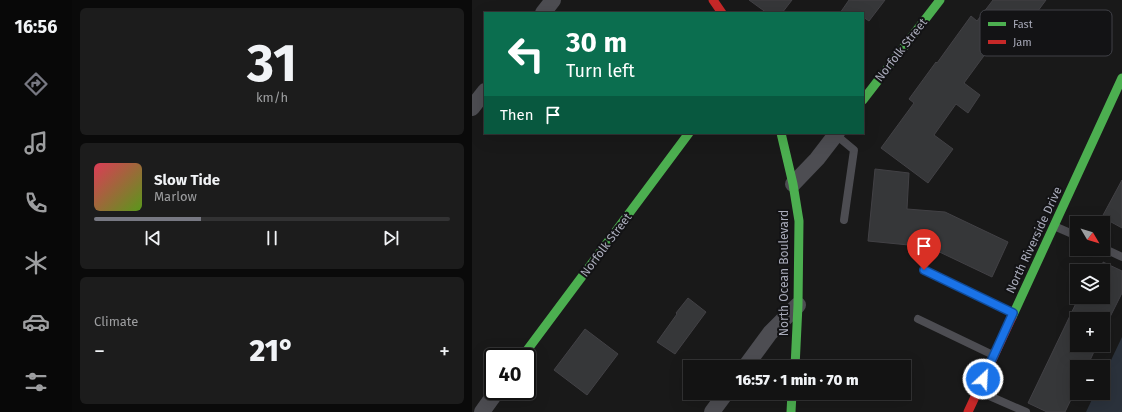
<!DOCTYPE html>
<meta charset="utf-8">
<style>
:root{--surface:#131313;--page:#1c1c1c;--text:#f1f3f6;--muted:#9d9ea0;--line:#323233;--accent:#777882}
body{margin:0;font-family:"Fira Sans",sans-serif;background:var(--page);color:var(--text);height:100vh;display:flex;flex-direction:column;font-size:15px;white-space:nowrap}
*{box-sizing:border-box;margin:0}
p{font-size:13px;color:var(--muted)}
.icon{flex:none;width:22px;height:22px;fill:none;stroke:currentColor;stroke-width:2;stroke-linecap:round;stroke-linejoin:round}
.map{position:relative;flex:1;overflow:hidden}
.sheet{display:flex;flex-direction:column;gap:8px;padding:8px;background:#0a0a0a;width:400px}
.sheet>*{flex:none}
.guide{position:absolute;left:12px;top:12px;width:380px;height:122px;border-radius:0px;box-shadow:0 4px 16px #0002,0 0 0 1px var(--line);background:#0b6e4f;color:#fff;overflow:hidden}
.needle{width:26px;rotate:128deg}
.fabs{position:absolute;left:598px;top:216px;display:grid;gap:8px}
.fabs a{display:grid;place-items:center;width:40px;height:40px;border-radius:0px;background:var(--surface);box-shadow:0 4px 16px #0002,0 0 0 1px var(--line);font-size:20px}
.speed{position:absolute;left:12px;top:348px;display:flex;gap:8px;font-size:20px;font-weight:700;text-align:center}
.speed>*{display:grid;place-content:center;width:52px;height:52px;border-radius:50%;background:var(--surface);box-shadow:0 4px 16px #0002,0 0 0 1px var(--line);line-height:1}
.speed .limit{border:2px solid #111;border-radius:6px;background:#fff;color:#111}
.pin{position:absolute;display:grid;place-items:center;width:34px;height:34px;color:#fff;margin:-41px -17px;border-radius:50% 50% 50% 0;rotate:-45deg;box-shadow:0 0 4px #0007}
.pin .icon{rotate:45deg}
.me{position:absolute;width:44px;margin:-22px;rotate:25deg;stroke-linejoin:round;filter:drop-shadow(0 0 3px #0008)}
.turn{display:flex;align-items:center;gap:14px;height:84px;padding:0 16px;font-size:18px}
.turn .icon{width:52px;height:52px;stroke-width:2.5}
.turn b{display:block;font-size:28px;line-height:34px}
.then{display:flex;align-items:center;height:38px;padding:0 16px;background:#0003;gap:8px;font-size:15px}
.big{font-size:30px;font-weight:800;line-height:1.1}
.sheet .widget{flex:1;display:flex;flex-direction:column;justify-content:center;gap:6px;min-width:0;padding:0 14px;border-radius:6px;background:var(--page)}
.sheet .dial{align-items:center;gap:0}
.dial b{font-size:52px;line-height:1}
.song{display:flex;align-items:center;gap:12px}
.cover{width:48px;height:48px;border-radius:6px;background:linear-gradient(135deg,hsl(350 70% 55%),hsl(90 70% 35%))}
.played{height:4px;border-radius:2px;background:linear-gradient(90deg,var(--accent) 30%,var(--line) 30%)}
.keys{display:flex;justify-content:space-around;direction:ltr}
.heat{display:flex;justify-content:space-between;align-items:center;font-size:22px;direction:ltr}
.trip{position:absolute;left:211px;top:360px;width:228px;height:40px;border-radius:0px;background:var(--surface);box-shadow:0 4px 16px #0002,0 0 0 1px var(--line);font-weight:800;line-height:40px;text-align:center}
main{display:flex;flex:1;min-height:0}
.menu{display:flex;flex-direction:column;width:72px;justify-content:space-around;align-items:center;background:#080808;color:var(--muted)}
.menu .icon{width:28px;height:28px}
.menu .on{color:var(--accent)}
.menu b{font-size:18px;color:var(--text)}
.map>svg:first-child{display:block}
.water{fill:#2b323c}
.building{fill:#363739;stroke:#424145}
.lines{fill:none;stroke-linecap:round;stroke-linejoin:round}
.lane{stroke:#4d4d52;stroke-width:8}
.street{stroke:#4d4d52;stroke-width:16}
.fast{stroke:#4caf50;stroke-width:9}
.jam{stroke:#c62828;stroke-width:9}
.route-casing{stroke:#114b97;stroke-width:10}
.route{stroke:#1a73e8;stroke-width:7}
.labels{text-anchor:middle;dominant-baseline:central;stroke-width:4;stroke-linejoin:round;paint-order:stroke}
.street-label{font-size:12px;fill:#a9abba;stroke:#131315}
.key{fill:#131315;stroke:#404147;stroke-width:1}
.key-label{font-size:11px;fill:#a9abba}
</style>
<main>
<nav class="menu">
<b>16:56</b>
<svg class="icon on" aria-label="directions" viewBox="0 0 24 24"><path d="M12 3l9 9-9 9-9-9zM9 14v-3h6M13 9l2 2-2 2"/></svg>
<svg class="icon" aria-label="music" viewBox="0 0 24 24"><path d="M9 18V5l10-2v13"/><circle cx="6" cy="18" r="3"/><circle cx="16" cy="16" r="3"/></svg>
<svg class="icon" aria-label="phone" viewBox="0 0 24 24"><path d="M5 4h4l2 5-3 2q2 4 5 5l2-3 5 2v4C11 20 4 13 5 4z"/></svg>
<svg class="icon" aria-label="climate" viewBox="0 0 24 24"><path d="M12 3v18M4 7l16 10M4 17L20 7"/></svg>
<svg class="icon" aria-label="car" viewBox="0 0 24 24"><path d="M5 17H2v-5l4-1 3-4h7l3 4 3 1v5h-3M9 17h6M6 11h13"/><circle cx="7" cy="17" r="2"/><circle cx="17" cy="17" r="2"/></svg>
<svg class="icon" aria-label="filters" viewBox="0 0 24 24"><path d="M4 7h16M4 17h16"/><circle cx="9" cy="7" r="2"/><circle cx="15" cy="17" r="2"/></svg>
</nav>
<section class="sheet">
<div class="widget dial"><b>31</b><p>km/h</p></div>
<div class="widget">
<div class="song"><i class="cover"></i><div><b>Slow Tide</b><p>Marlow</p></div></div>
<div class="played"></div>
<div class="keys"><svg class="icon" aria-label="previous" viewBox="0 0 24 24"><path d="M18 5L8 12l10 7zM5 5v14"/></svg><svg class="icon" aria-label="pause" viewBox="0 0 24 24"><path d="M8 5v14M16 5v14"/></svg><svg class="icon" aria-label="next" viewBox="0 0 24 24"><path d="M6 5l10 7-10 7zM19 5v14"/></svg></div>
</div>
<div class="widget"><p>Climate</p>
<div class="heat"><a>−</a><b class="big">21°</b><a>+</a></div>
</div>
</section>
<div class="map">
<svg width="650" height="412" viewBox="0 0 650 412">
<rect width="100%" height="100%" fill="#191919"/>
<polygon class="water" points="650,337 650,412 614,412 623,393 631,393 631,377"/>
<g class="building">
<polygon points="277,0 320,0 310,13 295,13"/>
<polygon points="377,0 413,0 397,21 391,17 391,13 368,13"/>
<polygon points="521,0 574,0 551,31 541,24 537,30 533,27 492,83 508,95 496,113 484,104 462,135 481,149 456,183 409,148 442,103 437,99 464,62 465,63 499,16 505,21"/>
<polygon points="403,169 437,173 435,209 473,212 536,242 520,277 457,247 396,241"/>
<polygon points="650,180 650,228 630,217"/>
<polygon points="631,262 650,271 650,293 637,319 605,319 605,345 625,345 615,367 605,367 605,387 593,412 575,412 556,403 607,297 631,297"/>
<polygon points="216,298 234,312 203,354 185,342 205,314 204,313"/>
<polygon points="113,329 146,354 115,395 82,370"/>
</g>
<g class="lines">
<g class="lane">
<polyline points="364,135 382,150 372,220"/>
<polyline points="582,226 605,236"/>
<polyline points="631,248 650,257"/>
<polyline points="452,270 541,313"/>
<polyline points="446,319 521,355"/>
<polyline points="506,391 554,412"/>
</g>
<g class="street">
<polyline points="71,13 81,0"/>
<polyline points="0,108 13,91"/>
<polyline points="321,184 345,159 365,133"/>
<polyline points="273,367 298,333 326,305"/>
<polyline points="10,412 25,391"/>
<polyline points="240,412 254,393"/>
</g>
<g class="fast">
<polyline points="391,100 468,0"/>
<polyline points="309,133 321,184 327,221 326,305 323,367"/>
<polyline points="540,317 650,78"/>
<polyline points="50,357 217,133"/>
<polyline points="319,412 320,393"/>
</g>
<g class="jam">
<polyline points="241,0 250,13"/>
<polyline points="496,412 540,317"/>
</g>
</g>
<g class="lines">
<defs>
<polyline id="route" points="452,270 541,313 511,379"/>
</defs>
<use href="#route" class="route-casing"/>
<use href="#route" class="route"/>
</g>
<g class="labels">
<g class="street-label">
<text transform="translate(429 50) rotate(-52)">Norfolk Street</text>
<text transform="translate(562 240) rotate(-65)">North Riverside Drive</text>
<text transform="translate(134 245) rotate(-53)">Norfolk Street</text>
<text transform="translate(312 273) rotate(-90)">North Ocean Boulevard</text>
</g>
</g>
<rect x="508" y="10" width="132" height="46" rx="6" class="key"/>
<rect x="516" y="22" width="18" height="4" fill="#4caf50"/>
<rect x="516" y="40" width="18" height="4" fill="#c62828"/>
<g class="key-label">
<text x="541" y="28">Fast</text>
<text x="541" y="46">Jam</text>
</g>
</svg>
<div class="fabs">
<a><svg class="needle" viewBox="-14 -14 28 28"><path d="M0-13l5 13h-10z" fill="#e53935"/><path d="M0 13l5-13h-10z" fill="#9d9ea0"/></svg></a>
<a><svg class="icon" aria-label="layers" viewBox="0 0 24 24"><path d="M12 4l9 5-9 5-9-5zM3 14l9 5 9-5"/></svg></a>
<a>+</a>
<a>−</a>
</div>
<div class="speed"><div class="limit">40</div></div>
<div class="pin" style="left:452px;top:270px;background:#d93025"><svg class="icon" aria-label="arrive" viewBox="0 0 24 24"><path d="M6 21V4h12l-3 4 3 4H6"/></svg></div>
<svg class="me" style="left:511px;top:379px" viewBox="-20 -20 40 40"><circle r="17" fill="#1a73e8" stroke="#fff" stroke-width="3"/><path d="M0-11L8 9 0 5-8 9z" fill="#fff"/></svg>
<div class="trip">16:57 · 1 min · 70 m</div>
<div class="guide">
<div class="turn"><svg class="icon" aria-label="left" viewBox="0 0 24 24"><path d="M17 20v-9H6M10 6l-5 5 5 5"/></svg><div><b>30 m</b>Turn left</div></div>
<div class="then">Then<svg class="icon" aria-label="arrive" viewBox="0 0 24 24"><path d="M6 21V4h12l-3 4 3 4H6"/></svg></div>
</div>
</div>
</main>
